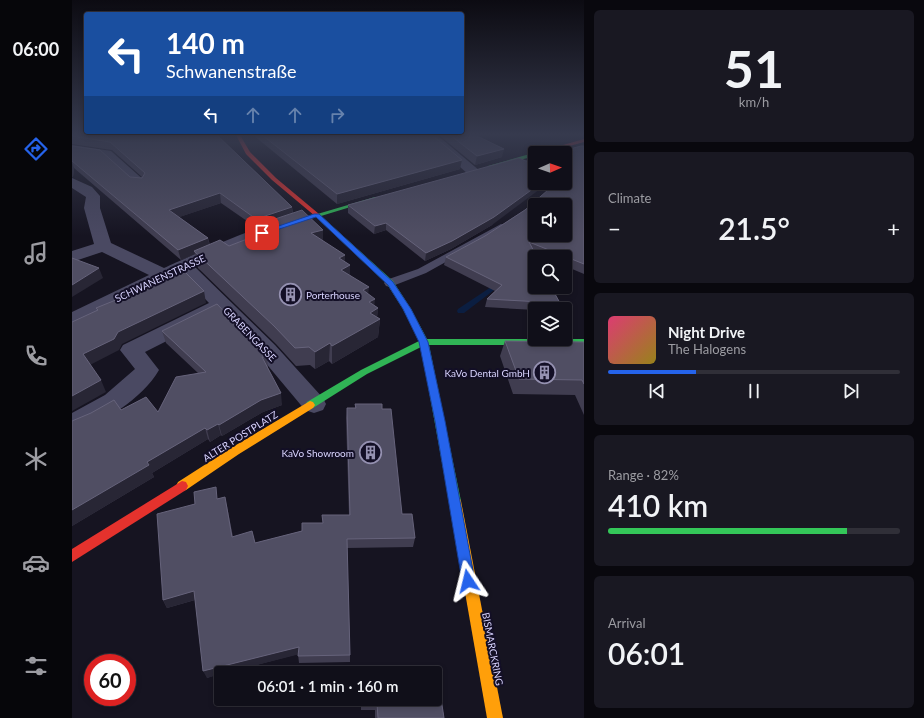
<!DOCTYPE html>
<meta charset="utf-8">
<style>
:root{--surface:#100f19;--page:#191822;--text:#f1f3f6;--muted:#9c9ca2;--line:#302f38;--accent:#2563eb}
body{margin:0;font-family:Lato,sans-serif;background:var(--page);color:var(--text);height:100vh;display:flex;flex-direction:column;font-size:15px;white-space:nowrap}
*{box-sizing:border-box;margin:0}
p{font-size:13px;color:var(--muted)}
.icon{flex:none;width:22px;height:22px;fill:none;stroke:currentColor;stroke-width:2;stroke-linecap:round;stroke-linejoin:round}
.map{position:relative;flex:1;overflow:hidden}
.details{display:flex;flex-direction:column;gap:10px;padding:10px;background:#09080e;width:340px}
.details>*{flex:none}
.guide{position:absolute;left:12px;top:12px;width:380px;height:122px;border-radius:4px;box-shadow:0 2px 6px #0003,0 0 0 1px var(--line);background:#1a4fa0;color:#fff;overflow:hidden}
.needle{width:26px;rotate:88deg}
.buttons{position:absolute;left:456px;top:146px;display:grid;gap:8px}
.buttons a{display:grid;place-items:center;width:44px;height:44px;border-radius:4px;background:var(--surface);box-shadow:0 2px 6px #0003,0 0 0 1px var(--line);font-size:20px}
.speed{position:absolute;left:12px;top:654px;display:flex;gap:8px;font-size:20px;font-weight:700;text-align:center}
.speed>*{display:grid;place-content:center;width:52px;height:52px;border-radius:50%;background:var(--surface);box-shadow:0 2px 6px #0003,0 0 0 1px var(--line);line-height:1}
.speed .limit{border:6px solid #d22;background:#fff;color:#111}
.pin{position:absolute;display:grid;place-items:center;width:34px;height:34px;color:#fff;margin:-17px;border-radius:8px;box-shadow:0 2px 6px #0006}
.me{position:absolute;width:44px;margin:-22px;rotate:350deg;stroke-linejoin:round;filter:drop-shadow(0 0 3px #0008)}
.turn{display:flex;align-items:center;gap:14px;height:84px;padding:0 16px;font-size:18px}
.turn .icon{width:52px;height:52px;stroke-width:2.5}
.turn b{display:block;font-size:28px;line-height:34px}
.lanes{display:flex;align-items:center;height:38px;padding:0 16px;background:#0003;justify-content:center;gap:20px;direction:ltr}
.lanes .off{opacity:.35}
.big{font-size:30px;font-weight:600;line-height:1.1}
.details .widget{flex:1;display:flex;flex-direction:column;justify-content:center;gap:6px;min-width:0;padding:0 14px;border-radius:6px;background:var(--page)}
.details .dial{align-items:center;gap:0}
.dial b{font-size:52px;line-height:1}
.song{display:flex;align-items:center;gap:12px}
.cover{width:48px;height:48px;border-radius:6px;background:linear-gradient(135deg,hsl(340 70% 55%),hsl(50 70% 35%))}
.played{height:4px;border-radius:2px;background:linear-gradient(90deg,var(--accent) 30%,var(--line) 30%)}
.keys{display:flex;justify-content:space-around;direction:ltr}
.heat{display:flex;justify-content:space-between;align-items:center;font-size:22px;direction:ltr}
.charge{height:6px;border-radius:3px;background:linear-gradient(90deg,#34c759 82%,var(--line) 0)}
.trip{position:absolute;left:142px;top:666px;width:228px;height:40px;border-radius:4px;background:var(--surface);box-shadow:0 2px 6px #0003,0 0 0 1px var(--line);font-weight:600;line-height:40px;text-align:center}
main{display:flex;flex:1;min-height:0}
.menu{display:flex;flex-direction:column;width:72px;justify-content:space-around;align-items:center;background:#06060a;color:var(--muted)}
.menu .icon{width:28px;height:28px}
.menu .active{color:var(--accent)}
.menu b{font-size:18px;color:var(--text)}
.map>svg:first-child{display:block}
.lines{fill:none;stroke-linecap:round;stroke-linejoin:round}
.stream{fill:#0b1e41;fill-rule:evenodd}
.lane{fill:#4a4962;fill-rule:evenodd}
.street{fill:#4a4962;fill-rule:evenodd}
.fast{fill:#30b455;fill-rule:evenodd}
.slow{fill:#ff9f0a;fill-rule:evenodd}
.jam{fill:#e5322d;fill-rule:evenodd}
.wall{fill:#403d50;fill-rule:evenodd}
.shaded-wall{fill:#282635}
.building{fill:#504e63;stroke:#66637b;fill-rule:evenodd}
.route{fill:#2563eb;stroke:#184099}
.labels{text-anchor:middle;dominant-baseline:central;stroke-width:4;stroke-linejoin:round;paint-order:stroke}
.street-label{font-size:10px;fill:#d9d4ff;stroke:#130f26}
.poi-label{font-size:10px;fill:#d9d4ff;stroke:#130f26;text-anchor:end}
</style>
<main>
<nav class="menu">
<b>06:00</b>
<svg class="icon active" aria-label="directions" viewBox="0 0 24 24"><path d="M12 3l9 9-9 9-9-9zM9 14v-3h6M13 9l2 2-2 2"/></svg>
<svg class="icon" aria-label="music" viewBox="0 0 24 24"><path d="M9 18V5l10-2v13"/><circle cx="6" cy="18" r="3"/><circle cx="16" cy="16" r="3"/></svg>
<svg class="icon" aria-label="phone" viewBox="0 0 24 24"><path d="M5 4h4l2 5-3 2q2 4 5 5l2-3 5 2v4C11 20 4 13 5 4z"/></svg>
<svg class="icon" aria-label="climate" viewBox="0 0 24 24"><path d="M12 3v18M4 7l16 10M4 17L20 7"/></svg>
<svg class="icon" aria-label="car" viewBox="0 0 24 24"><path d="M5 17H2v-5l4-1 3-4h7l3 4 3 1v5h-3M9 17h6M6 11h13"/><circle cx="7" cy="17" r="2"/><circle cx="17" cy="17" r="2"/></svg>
<svg class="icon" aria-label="filters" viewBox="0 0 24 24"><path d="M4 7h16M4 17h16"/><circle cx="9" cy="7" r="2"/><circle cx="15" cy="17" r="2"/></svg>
</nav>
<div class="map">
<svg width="512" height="718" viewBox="0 0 512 718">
<rect width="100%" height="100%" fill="#161421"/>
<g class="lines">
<polygon class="stream" points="428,281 431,283 430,284 392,313 386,313 385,311 386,309"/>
<polygon class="lane" points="429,224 433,225 434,227 433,229 354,273 318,287 314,286 312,283 314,280 346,269"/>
<g class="street">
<polygon points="352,135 365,135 408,171 406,174 396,174"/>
<polygon points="0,145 39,151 74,182 72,185 67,186 62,185 31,157 0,153"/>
<path d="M0,178L20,187L28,196V208L39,243L92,268C114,258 213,212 232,217L234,220L232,223L209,230L123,267L203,345L251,398L254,404L251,410L242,413L233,410L187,355L148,314L73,352L87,370C71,398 30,424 0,434V413L33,395L63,369L48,350L51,345L137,303L109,274L7,325L0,326V312L77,275L30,252L0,262V251L22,244L12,208L14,197L0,188Z"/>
</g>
<g class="fast">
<polygon points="461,153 465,153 463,153 463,156 421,167 416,166"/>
<polygon points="303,197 308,198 249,216 321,281 339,309 355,339 512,339 512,345 357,345 389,501 387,505 383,506 379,505 377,501 349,347 295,374 241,408 235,408 233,405 235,402 289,370 347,341 331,309 315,284 242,215"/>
</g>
<g class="slow">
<polygon points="238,401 241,402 243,405 241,408 167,454 114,490 110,491 106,490 104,486 106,482 159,448"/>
<polygon points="383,496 387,497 389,501 431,718 415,718 377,501 379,497"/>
</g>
<g class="jam">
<polygon points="164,135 168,135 178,152 204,178 247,214 247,216 243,216 200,180 174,154"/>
<polygon points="512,139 512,142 472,153 463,153"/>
<polygon points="110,481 114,482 116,486 114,490 0,562 0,549"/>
</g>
</g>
<g class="wall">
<path d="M0,135H145L220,207L221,213L273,262L278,265V275L296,294L302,305L306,308L305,317L308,319L306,337L260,364L257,361L243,369L238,365L224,366L204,344L126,268L123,254L109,260L2,168L1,177H0V146L58,177H70L40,150L0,144ZM149,203L185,228L197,224L198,230L157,246L138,245L136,238L107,217Z"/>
<polygon points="181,135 360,135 388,169 265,204"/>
<polygon points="367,135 403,135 430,157 403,165"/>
<polygon points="512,146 512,274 493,266 493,257 471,257 463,254 488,303 485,309 463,309 463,310 413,307 415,299 423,291 372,265 374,257 413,236 493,183"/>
<polygon points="454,161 420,225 379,249 353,261 314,230 302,234 276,213 276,205"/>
<polygon points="90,331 195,357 196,368 210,405 191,412 150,436 149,435 138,442 136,439 80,473 82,477 0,526 0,421 49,410 86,412 126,373 94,343"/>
<polygon points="433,341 512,342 512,415 503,395 441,394 428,356"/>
<polygon points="283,404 310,409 330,514 343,538 341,547 275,548 278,655 278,662 227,663 226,654 154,673 149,673 135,678 123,600 95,608 91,600 147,498 155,506 161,537 183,543 230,531 251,523 277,515 274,418 275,408 283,408"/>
<polygon points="290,671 365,672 372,718 303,718 303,710 289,710 289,699 363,699 363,673 289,673"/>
</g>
<g class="shaded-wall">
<polygon points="432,149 430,157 403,165 405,156"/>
<polygon points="390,160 388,169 265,204 265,194"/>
<polygon points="0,162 2,168 1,177 0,177"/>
<polygon points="469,183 476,183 420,225 379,249 353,261 354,253"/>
<polygon points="148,193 149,203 99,220 97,210"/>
<polygon points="220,207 221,217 197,221 197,224 185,228 184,219"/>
<polygon points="314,223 314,230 302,234 303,226"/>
<polygon points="251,230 251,246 239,233"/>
<polygon points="136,238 138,248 122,251 123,254 109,260 106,250"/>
<polygon points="273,255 273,268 278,265 278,283 269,287 267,258"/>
<polygon points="27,268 31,278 0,297 0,285"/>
<polygon points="297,287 295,305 291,290"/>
<polygon points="132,291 134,303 50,344 47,350 16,366 11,354 46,332"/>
<polygon points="303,299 302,310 306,308 305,320 308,319 306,337 260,364 260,346 297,302"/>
<polygon points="258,343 257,361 243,369 243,352"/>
<polygon points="29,380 34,392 0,411 0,396"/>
<polygon points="209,393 210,405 191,412 150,436 147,425 189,400"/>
<polygon points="146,424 149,435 138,442 135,430"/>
<polygon points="133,428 136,439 80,473 82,477 0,526 0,510 75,462"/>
<polygon points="153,497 155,506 162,546 160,537"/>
<polygon points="122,591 126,599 95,608 91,600"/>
<polygon points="227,647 228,654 154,673 149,673 149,674 135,678 131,671"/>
</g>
<g class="building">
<polygon points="0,135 145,135 220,207 184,219 148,193 97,210 136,238 106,250 0,161 0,146 28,150 58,177 70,178 73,173 38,142 0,136"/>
<polygon points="190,135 360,135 390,160 265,194"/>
<polygon points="378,135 403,135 432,149 405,156"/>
<path d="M509,146H512V264L457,242L465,257H463V287H479L488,303L415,299L430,285L374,257L413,236L453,210L484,183H493V153H483ZM463,205H493V235H463Z"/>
<polygon points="447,158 454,161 463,159 463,183 469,183 422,217 380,241 354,253 314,223 303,226 276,205"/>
<polygon points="230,210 251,230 239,233 273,255 267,258 278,265 269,270 297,287 291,290 303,299 297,302 306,308 298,313 308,319 260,346 258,343 243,352 237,347 223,348 202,326 122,251 148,240 157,246 206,227 197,221"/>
<polygon points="0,258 27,268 0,285"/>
<polygon points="113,272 132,291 46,332 42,339 11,354 29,380 0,396 0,322 26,310 24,308"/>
<polygon points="145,304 195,357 190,357 209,393 189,400 147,425 146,424 135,430 133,428 75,462 77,465 0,510 0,421 19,413 42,400 49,410 74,397 86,412 104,377 134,372 90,331"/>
<polygon points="433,341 512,342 512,384 510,380 447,379"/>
<polygon points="283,404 310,404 310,409 319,409 330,514 340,514 343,538 275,539 278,655 226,656 227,647 131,671 122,591 91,600 85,514 123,504 122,492 144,487 145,499 153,497 160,537 180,531 183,543 230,531 230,523 251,523 250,515 278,515 275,408 284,408"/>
<polygon points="290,671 365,672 372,718 306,718 305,703 290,703 290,699 363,699 363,673 290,673"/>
</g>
<linearGradient id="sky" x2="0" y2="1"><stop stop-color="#0c0b12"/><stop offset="0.57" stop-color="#363a4e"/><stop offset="1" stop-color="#363a4e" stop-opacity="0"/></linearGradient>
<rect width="512" height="236" fill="url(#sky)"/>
<polygon class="route" points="242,214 247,214 321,282 339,309 356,342 373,421 403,581 401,585 396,587 392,585 390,581 363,421 347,342 331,309 316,285 244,217 192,234 186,233"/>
<defs>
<symbol id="building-ring" viewBox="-11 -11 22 22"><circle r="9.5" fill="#130f26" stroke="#9591b1" stroke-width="1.5"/><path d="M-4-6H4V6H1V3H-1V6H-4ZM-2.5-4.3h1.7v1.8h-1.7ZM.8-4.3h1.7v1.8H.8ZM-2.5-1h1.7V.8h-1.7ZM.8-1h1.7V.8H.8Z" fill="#9591b1"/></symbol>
</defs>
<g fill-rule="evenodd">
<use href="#building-ring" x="206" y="282" width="25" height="25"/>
<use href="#building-ring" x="460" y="360" width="25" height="25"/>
<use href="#building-ring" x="286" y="440" width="25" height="25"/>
</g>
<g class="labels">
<g class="street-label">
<text transform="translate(88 278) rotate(-25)">SCHWANENSTRASSE</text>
<text transform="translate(178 334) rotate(46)">GRABENGASSE</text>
<text transform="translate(168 436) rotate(-32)">ALTER POSTPLATZ</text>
<text transform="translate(421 649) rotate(79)">BISMARCKRING</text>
</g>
<g class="poi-label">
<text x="234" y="295" text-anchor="start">Porterhouse</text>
<text x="458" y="373">KaVo Dental GmbH</text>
<text x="282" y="453">KaVo Showroom</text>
</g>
</g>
</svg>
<div class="buttons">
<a><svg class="needle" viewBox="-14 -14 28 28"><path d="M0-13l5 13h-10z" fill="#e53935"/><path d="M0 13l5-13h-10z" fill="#9c9ca2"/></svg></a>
<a><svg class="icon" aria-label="sound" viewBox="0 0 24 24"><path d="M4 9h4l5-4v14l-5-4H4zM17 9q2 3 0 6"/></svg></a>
<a><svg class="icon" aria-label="search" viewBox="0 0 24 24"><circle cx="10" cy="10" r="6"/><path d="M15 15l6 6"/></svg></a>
<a><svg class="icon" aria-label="layers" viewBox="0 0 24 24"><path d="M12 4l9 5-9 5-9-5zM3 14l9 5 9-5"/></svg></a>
</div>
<div class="speed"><div class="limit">60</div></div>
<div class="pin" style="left:190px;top:233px;background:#d93025"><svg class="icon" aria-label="arrive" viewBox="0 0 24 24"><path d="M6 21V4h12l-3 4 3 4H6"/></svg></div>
<svg class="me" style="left:396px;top:581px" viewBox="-20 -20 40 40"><path d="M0-17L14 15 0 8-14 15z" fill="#2563eb" stroke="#fff" stroke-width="4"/></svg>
<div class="trip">06:01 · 1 min · 160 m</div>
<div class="guide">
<div class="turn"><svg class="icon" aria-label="left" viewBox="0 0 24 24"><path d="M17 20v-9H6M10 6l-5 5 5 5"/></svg><div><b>140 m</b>Schwanenstraße</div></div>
<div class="lanes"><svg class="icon" aria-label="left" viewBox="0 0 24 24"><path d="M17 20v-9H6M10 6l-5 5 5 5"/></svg><svg class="icon off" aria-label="ahead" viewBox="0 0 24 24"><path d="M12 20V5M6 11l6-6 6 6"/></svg><svg class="icon off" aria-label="ahead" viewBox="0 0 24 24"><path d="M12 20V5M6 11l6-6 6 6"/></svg><svg class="icon off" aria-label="right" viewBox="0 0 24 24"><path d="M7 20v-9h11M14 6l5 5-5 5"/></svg></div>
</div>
</div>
<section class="details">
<div class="widget dial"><b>51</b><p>km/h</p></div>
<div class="widget"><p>Climate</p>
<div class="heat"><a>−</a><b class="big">21.5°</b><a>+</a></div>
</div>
<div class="widget">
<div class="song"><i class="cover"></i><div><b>Night Drive</b><p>The Halogens</p></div></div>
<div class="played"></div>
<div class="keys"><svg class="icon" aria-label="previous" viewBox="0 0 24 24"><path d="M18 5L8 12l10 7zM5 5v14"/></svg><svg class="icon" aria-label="pause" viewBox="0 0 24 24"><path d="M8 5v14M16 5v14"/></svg><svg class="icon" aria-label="next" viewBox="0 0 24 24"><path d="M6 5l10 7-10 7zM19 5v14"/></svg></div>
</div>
<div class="widget"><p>Range · 82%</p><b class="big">410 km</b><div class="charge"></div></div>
<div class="widget"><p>Arrival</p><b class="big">06:01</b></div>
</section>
</main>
